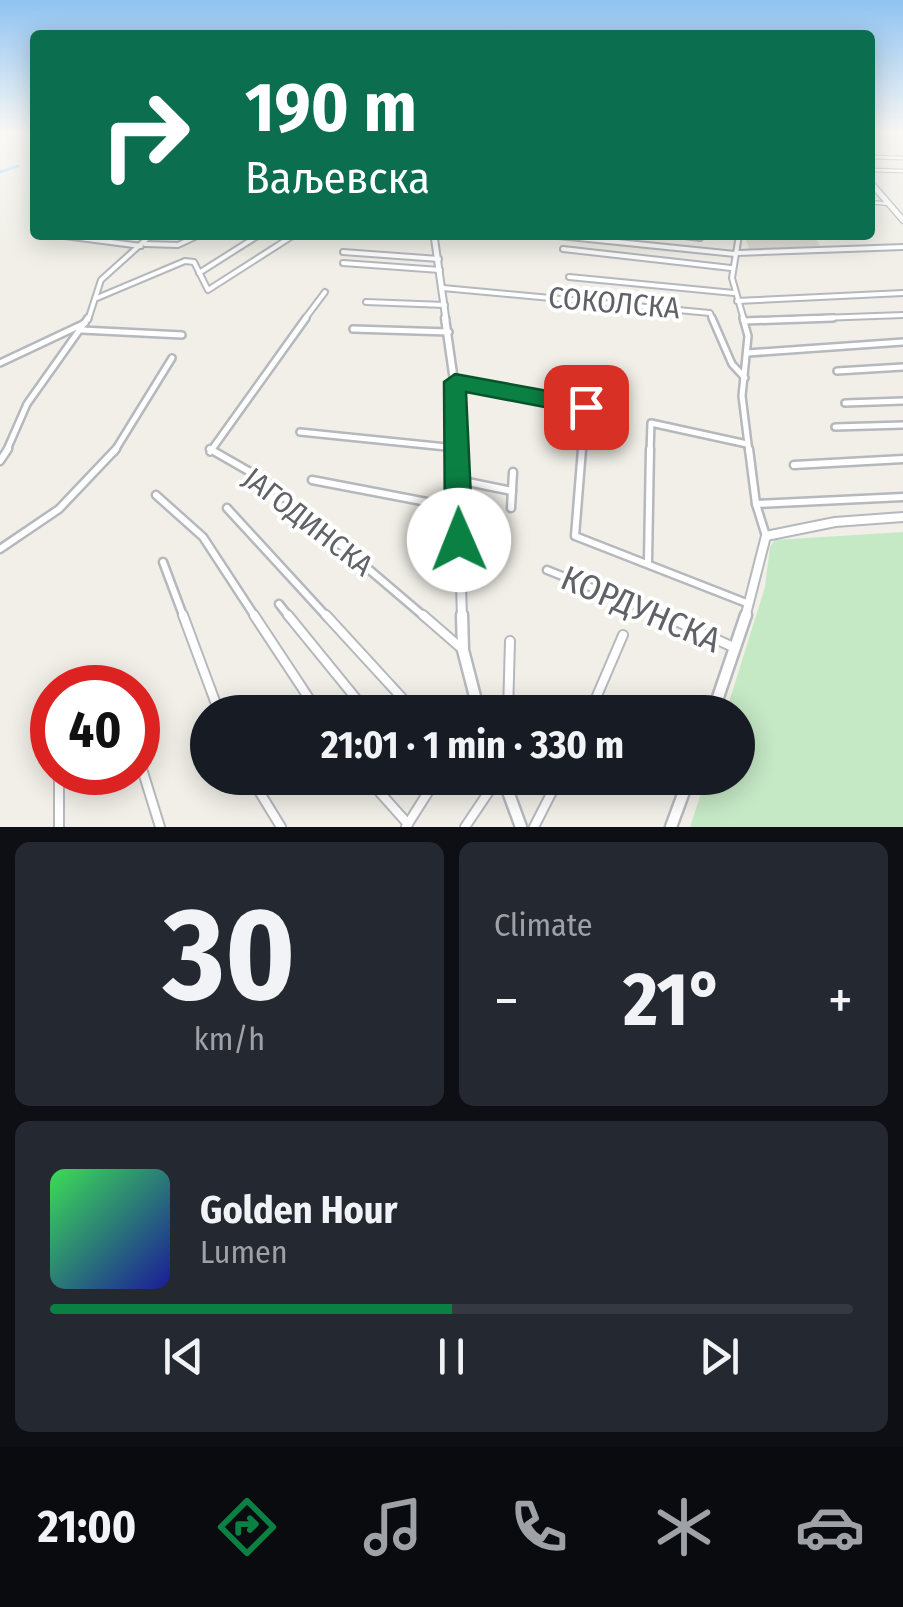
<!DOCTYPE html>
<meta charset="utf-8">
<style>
:root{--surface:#171b24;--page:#242831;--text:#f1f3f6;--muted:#9ea1a6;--line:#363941;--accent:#0b8043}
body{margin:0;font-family:"Fira Sans Condensed",sans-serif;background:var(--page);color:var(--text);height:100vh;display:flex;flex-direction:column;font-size:38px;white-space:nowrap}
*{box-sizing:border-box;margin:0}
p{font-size:32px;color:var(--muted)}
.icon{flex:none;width:55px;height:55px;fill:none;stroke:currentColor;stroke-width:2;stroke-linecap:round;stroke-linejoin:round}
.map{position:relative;height:827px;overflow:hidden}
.panel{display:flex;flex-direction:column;gap:15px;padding:15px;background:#0d0f14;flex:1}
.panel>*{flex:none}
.guide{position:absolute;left:30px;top:30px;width:845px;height:210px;border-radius:10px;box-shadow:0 5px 25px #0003;background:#0b6e4f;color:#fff;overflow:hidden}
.speed{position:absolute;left:30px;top:665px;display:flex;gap:20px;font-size:50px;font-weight:700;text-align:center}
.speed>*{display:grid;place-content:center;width:130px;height:130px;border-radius:50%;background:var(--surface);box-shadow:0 5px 25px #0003;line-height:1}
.speed .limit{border:15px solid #d22;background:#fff;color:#111}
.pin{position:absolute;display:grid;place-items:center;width:85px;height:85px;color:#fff;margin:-42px;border-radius:20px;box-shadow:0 5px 15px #0006}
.me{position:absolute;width:110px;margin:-55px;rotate:359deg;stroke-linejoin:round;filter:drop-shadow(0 0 8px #0008)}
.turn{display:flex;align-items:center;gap:35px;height:210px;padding:0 50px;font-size:45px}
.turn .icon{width:130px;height:130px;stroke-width:2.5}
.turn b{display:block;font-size:70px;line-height:85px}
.big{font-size:75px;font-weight:700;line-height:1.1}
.panel .tile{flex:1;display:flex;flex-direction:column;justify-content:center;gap:15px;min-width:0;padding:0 35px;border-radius:15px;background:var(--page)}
.panel .dial{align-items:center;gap:0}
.dial b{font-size:130px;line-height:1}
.song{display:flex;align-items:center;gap:30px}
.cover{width:120px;height:120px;border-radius:15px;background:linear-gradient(135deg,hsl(130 70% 55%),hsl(240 70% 35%))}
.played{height:10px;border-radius:5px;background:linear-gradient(90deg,var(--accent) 50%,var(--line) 50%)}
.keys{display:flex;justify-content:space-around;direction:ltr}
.heat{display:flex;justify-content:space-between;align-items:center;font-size:55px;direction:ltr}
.panel .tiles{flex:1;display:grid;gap:15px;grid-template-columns:1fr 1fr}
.tile:last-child{grid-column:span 2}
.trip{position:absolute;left:190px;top:695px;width:565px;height:100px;border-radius:50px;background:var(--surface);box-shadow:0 5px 25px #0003;font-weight:700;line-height:100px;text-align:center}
.tab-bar{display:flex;height:160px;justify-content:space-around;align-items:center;background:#090b0e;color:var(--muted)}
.tab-bar .icon{width:70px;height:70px}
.tab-bar .selected{color:var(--accent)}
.tab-bar b{font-size:45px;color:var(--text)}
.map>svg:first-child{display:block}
.education{fill:#e1ded6}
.green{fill:#c5e8c5}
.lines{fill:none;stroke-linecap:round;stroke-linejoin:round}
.stream{stroke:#aadaff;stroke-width:2.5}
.minor-far4-casing{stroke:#b5b8bc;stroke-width:5}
.minor-far3-casing{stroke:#b5b8bc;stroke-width:8}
.minor-far2-casing{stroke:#b5b8bc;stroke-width:10}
.minor-far1-casing{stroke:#b5b8bc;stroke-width:11}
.minor-casing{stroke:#b5b8bc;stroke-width:12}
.tertiary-far3-casing{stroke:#b5b8bc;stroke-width:9}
.tertiary-far2-casing{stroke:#b5b8bc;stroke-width:11}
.tertiary-far1-casing{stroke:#b5b8bc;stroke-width:12}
.tertiary-casing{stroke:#b5b8bc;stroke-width:15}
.secondary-casing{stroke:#b6babf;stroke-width:8}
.minor-far4{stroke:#fff;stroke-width:2.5}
.minor-far3{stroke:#fff;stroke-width:4}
.minor-far2{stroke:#fff;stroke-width:5}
.minor-far1{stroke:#fff;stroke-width:6}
.minor{stroke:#fff;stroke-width:8}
.tertiary-far3{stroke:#fff;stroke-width:5}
.tertiary-far2{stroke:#fff;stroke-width:6}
.tertiary-far1{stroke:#fff;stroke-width:8}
.tertiary{stroke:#fff;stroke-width:10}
.secondary{stroke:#fff;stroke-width:5}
.route{fill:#0b8043;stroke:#07532c;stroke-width:2.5}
.labels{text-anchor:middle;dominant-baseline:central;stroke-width:8;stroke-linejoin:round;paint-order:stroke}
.street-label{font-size:30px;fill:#5f6368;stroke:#fff}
.near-street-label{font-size:35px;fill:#5f6368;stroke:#fff}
</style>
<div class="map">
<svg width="903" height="827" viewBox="0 0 903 827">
<rect width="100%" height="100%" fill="#f1efe8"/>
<polygon class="education" points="744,235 814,235 820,246 750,251"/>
<polygon class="green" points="903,532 903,827 690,827 706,778 738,778 738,712 726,712 765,587 770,547 775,540"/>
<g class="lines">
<polyline class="stream" points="0,172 18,166"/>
<defs>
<g id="minor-far4">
<polyline points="870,157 903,158"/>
<polyline points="870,170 903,171"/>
<polyline points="870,202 889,204"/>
</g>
<g id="minor-far3">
<polyline points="57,235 141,246"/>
<polyline points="421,235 435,236"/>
<polyline points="549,235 735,254"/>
<polyline points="676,235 700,238"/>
<polyline points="739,235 732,278 744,320"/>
<polyline points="145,244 178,245 195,237"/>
<polyline points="563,249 731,268"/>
<polyline points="343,252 439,259"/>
<polyline points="737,253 903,247"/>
<polyline points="343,263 440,270"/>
<polyline points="199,273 259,235"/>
<polyline points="569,277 734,293"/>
<polyline points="443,288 710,313 713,320"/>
<polyline points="97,298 185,261 194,262 208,290 294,235"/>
<polyline points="737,301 903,293"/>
<polyline points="366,302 445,305"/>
<polyline points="88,320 101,280 151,235"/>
<polyline points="304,320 325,292"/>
<polyline points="766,320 903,315"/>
</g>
<g id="minor-far2">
<polyline points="712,318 732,364 745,378"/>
<polyline points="743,318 748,336 742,396 749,452"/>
<polyline points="744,321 833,318"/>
<polyline points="353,329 449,332"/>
<polyline points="82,330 182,335"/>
<polyline points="748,353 903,342"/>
<polyline points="0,363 85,323"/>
<polyline points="837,371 903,367"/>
<polyline points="455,382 620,416"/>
<polyline points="845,403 903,401"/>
<polyline points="835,427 903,425"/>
<polyline points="300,432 456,448"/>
<polyline points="6,452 27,404 88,318"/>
<polyline points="114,452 172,358"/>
<polyline points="210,452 306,318"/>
<polyline points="582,452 586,407"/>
<polyline points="650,452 651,423 747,444"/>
</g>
<g id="minor-far1">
<polyline points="210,449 264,480 426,618"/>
<polyline points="582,449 575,536 749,604"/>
<polyline points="749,449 756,504 766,536"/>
<polyline points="0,461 8,449"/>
<polyline points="794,465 903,459"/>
<polyline points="312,480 458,508"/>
<polyline points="458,480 512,491"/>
<polyline points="156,495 203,537 256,618"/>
<polyline points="756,504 903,497"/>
<polyline points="227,508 328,618"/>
<polyline points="511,508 513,472"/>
<polyline points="0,549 59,509 116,449"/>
<polyline points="648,561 650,449"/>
<polyline points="163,562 184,618"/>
<polyline points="547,570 668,618"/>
<polyline points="279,604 290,618"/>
</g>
<g id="minor">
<polyline points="183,615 219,712"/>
<polyline points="254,615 318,712"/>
<polyline points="288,615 367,712"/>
<polyline points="326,615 415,712"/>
<polyline points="423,615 461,648"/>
<polyline points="663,615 733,647"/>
<polyline points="508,712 510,641"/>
<polyline points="590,712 623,635"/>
<polyline points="138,756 160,827"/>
<polyline points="59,772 59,827"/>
<polyline points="251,778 281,827"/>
<polyline points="367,778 408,824"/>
<polyline points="406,827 437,778"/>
<polyline points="465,827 498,778"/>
<polyline points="534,827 559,778"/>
</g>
<polyline id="tertiary-far3" points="434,235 446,320"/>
<polyline id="tertiary-far2" points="445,318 456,395 458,452"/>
<g id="tertiary-far1">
<polyline points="457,449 462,618"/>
<polyline points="745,618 766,536 835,522 903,517"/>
</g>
<g id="tertiary">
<polyline points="462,615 463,650 479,712"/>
<polyline points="713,712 746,615"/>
<polyline points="503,778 521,827"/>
<polyline points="671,827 689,778"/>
</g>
<polyline id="secondary" points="870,182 903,220"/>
</defs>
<use href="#minor-far4" class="minor-far4-casing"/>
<use href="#minor-far3" class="minor-far3-casing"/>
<use href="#minor-far2" class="minor-far2-casing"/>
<use href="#minor-far1" class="minor-far1-casing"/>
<use href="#minor" class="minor-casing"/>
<use href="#tertiary-far3" class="tertiary-far3-casing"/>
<use href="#tertiary-far2" class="tertiary-far2-casing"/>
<use href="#tertiary-far1" class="tertiary-far1-casing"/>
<use href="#tertiary" class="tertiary-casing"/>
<use href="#secondary" class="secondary-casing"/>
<use href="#minor-far4" class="minor-far4"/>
<use href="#minor-far3" class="minor-far3"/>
<use href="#minor-far2" class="minor-far2"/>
<use href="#minor-far1" class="minor-far1"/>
<use href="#minor" class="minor"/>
<use href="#tertiary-far3" class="tertiary-far3"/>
<use href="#tertiary-far2" class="tertiary-far2"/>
<use href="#tertiary-far1" class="tertiary-far1"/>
<use href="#tertiary" class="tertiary"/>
<use href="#secondary" class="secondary"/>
</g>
<linearGradient id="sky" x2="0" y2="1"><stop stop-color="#8fc3f1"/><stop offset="0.53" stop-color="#f9f8f5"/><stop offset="1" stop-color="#f9f8f5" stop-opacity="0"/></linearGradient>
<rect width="903" height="249" fill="url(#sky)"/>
<polygon class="route" points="455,374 586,398 597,407 586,415 466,392 473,540 469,549 459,553 449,549 445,540 444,382"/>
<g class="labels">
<g class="street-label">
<text transform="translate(614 303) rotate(5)">СОКОЛСКА</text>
<text transform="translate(308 522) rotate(38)">ЈАГОДИНСКА</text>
</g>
<g class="near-street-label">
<text transform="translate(641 609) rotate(23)">КОРДУНСКА</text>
</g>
</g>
</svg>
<div class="speed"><div class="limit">40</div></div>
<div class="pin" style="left:586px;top:407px;background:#d93025"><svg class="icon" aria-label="arrive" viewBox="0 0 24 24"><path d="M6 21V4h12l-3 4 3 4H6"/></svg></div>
<svg class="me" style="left:459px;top:540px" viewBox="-20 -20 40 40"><circle r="19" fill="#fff"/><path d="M0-13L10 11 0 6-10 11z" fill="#0b8043"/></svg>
<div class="trip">21:01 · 1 min · 330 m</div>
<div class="guide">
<div class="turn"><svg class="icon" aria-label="right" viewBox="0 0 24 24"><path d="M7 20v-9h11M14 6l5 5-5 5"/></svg><div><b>190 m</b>Ваљевска</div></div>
</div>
</div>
<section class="panel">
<div class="tiles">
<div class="tile dial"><b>30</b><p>km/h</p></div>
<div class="tile"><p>Climate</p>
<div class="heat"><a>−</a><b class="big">21°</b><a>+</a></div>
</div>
<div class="tile">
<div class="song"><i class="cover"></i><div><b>Golden Hour</b><p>Lumen</p></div></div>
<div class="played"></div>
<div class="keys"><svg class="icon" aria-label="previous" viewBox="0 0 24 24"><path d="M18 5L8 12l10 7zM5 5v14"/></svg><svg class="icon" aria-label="pause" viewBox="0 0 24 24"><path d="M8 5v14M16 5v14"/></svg><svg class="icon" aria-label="next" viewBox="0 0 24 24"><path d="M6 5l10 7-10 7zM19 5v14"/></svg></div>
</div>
</div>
</section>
<nav class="tab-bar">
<b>21:00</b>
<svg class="icon selected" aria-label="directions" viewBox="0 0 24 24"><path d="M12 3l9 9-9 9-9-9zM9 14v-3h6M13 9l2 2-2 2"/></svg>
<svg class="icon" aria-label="music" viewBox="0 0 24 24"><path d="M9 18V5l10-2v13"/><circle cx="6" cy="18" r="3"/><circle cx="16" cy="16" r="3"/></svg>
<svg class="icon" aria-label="phone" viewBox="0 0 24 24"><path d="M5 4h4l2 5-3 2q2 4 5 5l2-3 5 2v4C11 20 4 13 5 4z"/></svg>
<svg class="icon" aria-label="climate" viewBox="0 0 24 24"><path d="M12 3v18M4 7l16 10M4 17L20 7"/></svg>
<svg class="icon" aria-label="car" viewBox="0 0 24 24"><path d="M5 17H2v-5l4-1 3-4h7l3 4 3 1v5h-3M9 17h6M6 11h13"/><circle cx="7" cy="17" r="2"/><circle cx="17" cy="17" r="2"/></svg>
</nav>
